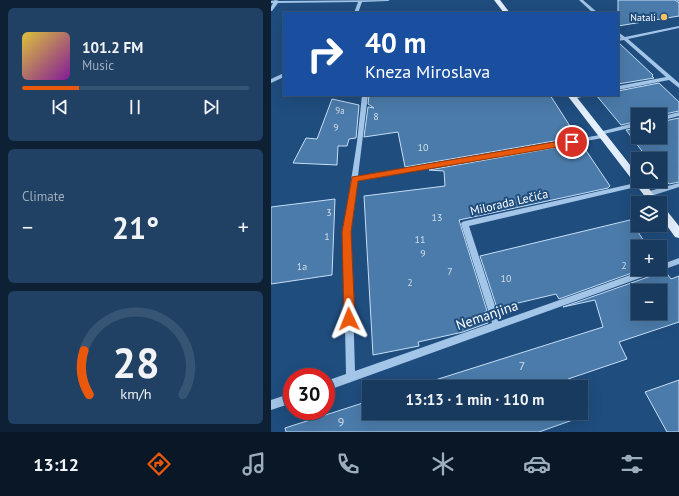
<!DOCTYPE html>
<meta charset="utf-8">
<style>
:root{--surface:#173a5e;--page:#204164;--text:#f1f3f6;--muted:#9eadbc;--line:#365473;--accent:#ea580c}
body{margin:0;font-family:"PT Sans",sans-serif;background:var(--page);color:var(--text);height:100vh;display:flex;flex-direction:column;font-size:15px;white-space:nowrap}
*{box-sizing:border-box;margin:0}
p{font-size:13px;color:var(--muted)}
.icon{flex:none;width:22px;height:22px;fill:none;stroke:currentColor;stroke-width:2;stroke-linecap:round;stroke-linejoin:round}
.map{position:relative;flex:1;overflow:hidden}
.sheet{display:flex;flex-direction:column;gap:8px;padding:8px;background:#0d2034;width:271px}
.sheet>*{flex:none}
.banner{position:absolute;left:12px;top:12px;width:336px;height:84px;border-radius:0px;box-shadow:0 4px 16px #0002,0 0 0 1px var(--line);background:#1a4fa0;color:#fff;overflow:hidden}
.controls{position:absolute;left:360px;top:108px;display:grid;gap:8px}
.controls a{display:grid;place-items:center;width:36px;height:36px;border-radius:0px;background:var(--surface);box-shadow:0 4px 16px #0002,0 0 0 1px var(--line);font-size:20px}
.speed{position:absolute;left:12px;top:368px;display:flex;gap:8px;font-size:20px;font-weight:700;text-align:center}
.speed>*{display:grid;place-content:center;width:52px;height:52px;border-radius:50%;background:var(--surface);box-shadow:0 4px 16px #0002,0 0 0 1px var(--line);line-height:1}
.speed .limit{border:6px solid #d22;background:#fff;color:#111}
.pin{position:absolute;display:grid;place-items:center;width:34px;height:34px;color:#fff;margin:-17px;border:2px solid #fff;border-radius:50%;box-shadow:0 1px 4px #0007}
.me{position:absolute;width:44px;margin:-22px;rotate:358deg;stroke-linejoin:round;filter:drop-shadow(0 0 3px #0008)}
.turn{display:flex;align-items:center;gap:14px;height:84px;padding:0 16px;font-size:18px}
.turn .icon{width:52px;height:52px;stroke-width:2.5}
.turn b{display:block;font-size:28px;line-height:34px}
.big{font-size:30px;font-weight:700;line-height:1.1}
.sheet .card{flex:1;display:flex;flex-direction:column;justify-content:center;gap:6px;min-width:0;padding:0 14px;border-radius:6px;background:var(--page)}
.sheet .dial{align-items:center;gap:0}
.dial svg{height:104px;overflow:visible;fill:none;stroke:var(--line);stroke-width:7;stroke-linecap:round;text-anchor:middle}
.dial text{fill:var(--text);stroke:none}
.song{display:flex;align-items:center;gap:12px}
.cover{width:48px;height:48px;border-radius:6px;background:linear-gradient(135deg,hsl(50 70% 55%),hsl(290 70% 35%))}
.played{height:4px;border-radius:2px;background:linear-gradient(90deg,var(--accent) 25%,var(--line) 25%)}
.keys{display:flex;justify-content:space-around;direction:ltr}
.heat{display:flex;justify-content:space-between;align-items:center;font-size:22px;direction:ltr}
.trip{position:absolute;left:91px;top:380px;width:226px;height:40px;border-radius:0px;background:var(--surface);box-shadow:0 4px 16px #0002,0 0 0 1px var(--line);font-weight:700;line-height:40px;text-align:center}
.menu{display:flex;height:64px;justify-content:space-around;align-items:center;background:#091726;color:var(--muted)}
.menu .icon{width:28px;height:28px}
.menu .selected{color:var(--accent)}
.menu b{font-size:18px;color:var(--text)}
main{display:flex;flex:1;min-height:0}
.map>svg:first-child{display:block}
.building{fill:#4b7baa;stroke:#c6def6;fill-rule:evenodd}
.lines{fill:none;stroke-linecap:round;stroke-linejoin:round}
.minor{fill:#a2c5e8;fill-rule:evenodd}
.major{fill:#e4effd;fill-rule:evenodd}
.route{fill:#ea580c;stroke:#983908}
.poi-dot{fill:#f6c361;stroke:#1f4d7e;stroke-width:1.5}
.labels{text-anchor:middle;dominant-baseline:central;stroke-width:4;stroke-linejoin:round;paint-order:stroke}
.far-number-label{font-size:9px;fill:#d2deea}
.far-poi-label{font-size:10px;fill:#fff;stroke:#1f4d7e;text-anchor:end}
.number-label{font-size:10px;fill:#d2deea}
.street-label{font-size:12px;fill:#fff;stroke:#1f4d7e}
.near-number-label{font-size:12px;fill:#d2deea}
.near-street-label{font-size:14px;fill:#fff;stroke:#1f4d7e}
</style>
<main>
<section class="sheet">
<div class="card">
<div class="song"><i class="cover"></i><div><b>101.2 FM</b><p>Music</p></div></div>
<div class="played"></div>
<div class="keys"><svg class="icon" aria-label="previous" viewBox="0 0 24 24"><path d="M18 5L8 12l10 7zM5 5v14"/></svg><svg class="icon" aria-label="pause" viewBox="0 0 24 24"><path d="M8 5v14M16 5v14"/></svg><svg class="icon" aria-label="next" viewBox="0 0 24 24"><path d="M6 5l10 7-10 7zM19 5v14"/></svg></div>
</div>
<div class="card"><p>Climate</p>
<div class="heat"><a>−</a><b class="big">21°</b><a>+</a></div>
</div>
<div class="card dial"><svg viewBox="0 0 100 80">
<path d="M14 69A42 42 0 1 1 86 69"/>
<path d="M14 69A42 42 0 0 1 10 35" stroke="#ea580c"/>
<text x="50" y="56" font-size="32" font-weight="700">28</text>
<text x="50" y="72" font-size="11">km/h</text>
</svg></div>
</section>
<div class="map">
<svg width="408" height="432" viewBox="0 0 408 432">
<rect width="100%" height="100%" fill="#1f4d7e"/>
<g class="building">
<polygon points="347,0 404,0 408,3 408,16 347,26"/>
<polygon points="347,42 382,75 381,76 383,78 347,84"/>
<polygon points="388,83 408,102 408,111 389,115 367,115 367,121 350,125 325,95 347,95 347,91"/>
<polygon points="98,95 279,95 306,137 134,167 127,132 93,137 97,107 103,108 97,104"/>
<polygon points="61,99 88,105 85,138 78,139 76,146 67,146 66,165 22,163 35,138 46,139"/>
<polygon points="408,118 408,182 398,184 389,173 389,159 377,159 355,130 367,128 367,137 389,137 389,122"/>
<polygon points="310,143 339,186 337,188 188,220 216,311 213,312 217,323 192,332 147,342 148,346 102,355 93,196 174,186 173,171 158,170"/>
<polygon points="64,199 61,275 0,284 0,207"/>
<polygon points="359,220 377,247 367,247 367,269 372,269 288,299 285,294 226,308 209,256"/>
<path d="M394,271L400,279L408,276V322L348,342L356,359L297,379L301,387H142L332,327L324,300L292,307ZM367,291H389V313H367Z"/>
<polygon points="408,380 408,432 396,432 374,392"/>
<polygon points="98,401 98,413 310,413 310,409 313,416 268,432 15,432 14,428"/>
</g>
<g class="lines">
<g class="minor">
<polygon points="5,0 8,1 119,0 117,1 91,2 87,13 83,13 87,2 7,3 1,11 0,11 0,7 2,3 0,3 0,1"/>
<polygon points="308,0 312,0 327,13 322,13"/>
<polygon points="405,0 408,0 408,2"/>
<polygon points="408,26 408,28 357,39 408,83 408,88 398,80 347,90 347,86 395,77 353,40 347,41 347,39 350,38 347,35 347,32 354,37"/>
<polygon points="13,73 13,77 0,83 0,79"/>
<polygon points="91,95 97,95 87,176 329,135 327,133 328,132 367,122 367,126 333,134 335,136 332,138 87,181 80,232 84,371 221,323 190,224 191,222 194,221 369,182 372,184 369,186 198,226 229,321 376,269 389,269 389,265 408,258 408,264 55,391 55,381 75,374 72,232 86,142"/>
<polygon points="304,95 316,95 315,96 302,99 299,97"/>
<polygon points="408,112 408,116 389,121 389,117"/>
<polygon points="408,183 408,187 377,197 374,194 375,192"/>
<polygon points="21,393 21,403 0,410 0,400"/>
</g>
<g class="major">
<polygon points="223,0 229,0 239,13 233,13"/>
<polygon points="296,95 304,95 367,175 367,181 372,181 389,203 379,203"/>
<polygon points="389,205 392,206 408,226 408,238 404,237 389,216"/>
</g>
</g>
<polygon class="route" points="301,139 305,142 304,144 87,181 80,232 84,319 82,323 78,324 75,323 73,319 71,232 81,177"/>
<circle class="poi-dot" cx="393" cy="17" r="4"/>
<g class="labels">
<g class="far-number-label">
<text x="69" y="110">9a</text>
</g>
<g class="far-poi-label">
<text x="385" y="17">Natali</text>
</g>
<g class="number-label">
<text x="105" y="116">8</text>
<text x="65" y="127">9</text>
<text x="152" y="147">10</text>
<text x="58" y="212">3</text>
<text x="166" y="217">13</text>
<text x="56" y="236">1</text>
<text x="149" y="239">11</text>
<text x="152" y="253">9</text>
<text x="353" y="265">2</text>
<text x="31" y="266">1a</text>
<text x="179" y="271">7</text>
<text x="235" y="278">10</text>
<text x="139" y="282">2</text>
</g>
<g class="street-label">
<text transform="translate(238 202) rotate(-13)">Milorada Lečića</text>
</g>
<g class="near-number-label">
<text x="251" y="365">7</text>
<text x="70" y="421">9</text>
</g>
<g class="near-street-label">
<text transform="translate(216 315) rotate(-19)">Nemanjina</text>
</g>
</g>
</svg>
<div class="controls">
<a><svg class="icon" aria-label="sound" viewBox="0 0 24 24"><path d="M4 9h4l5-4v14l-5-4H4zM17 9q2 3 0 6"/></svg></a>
<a><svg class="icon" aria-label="search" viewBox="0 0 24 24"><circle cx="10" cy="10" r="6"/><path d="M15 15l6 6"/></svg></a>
<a><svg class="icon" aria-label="layers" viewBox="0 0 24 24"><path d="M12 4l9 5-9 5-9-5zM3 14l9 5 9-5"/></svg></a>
<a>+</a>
<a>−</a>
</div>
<div class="speed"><div class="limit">30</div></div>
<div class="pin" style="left:301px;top:142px;background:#d93025"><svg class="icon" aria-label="arrive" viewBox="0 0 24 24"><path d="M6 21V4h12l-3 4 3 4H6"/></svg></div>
<svg class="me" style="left:78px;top:319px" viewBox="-20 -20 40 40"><path d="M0-17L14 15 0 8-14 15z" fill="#ea580c" stroke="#fff" stroke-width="4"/></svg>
<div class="trip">13:13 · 1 min · 110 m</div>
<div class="banner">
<div class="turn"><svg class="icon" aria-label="right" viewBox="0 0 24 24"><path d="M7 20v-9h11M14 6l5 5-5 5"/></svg><div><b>40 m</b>Kneza Miroslava</div></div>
</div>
</div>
</main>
<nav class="menu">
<b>13:12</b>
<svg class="icon selected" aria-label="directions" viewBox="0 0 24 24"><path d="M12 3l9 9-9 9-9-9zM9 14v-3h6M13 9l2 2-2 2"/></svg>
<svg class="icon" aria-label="music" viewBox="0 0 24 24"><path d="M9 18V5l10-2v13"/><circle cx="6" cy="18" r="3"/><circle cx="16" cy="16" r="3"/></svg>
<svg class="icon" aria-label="phone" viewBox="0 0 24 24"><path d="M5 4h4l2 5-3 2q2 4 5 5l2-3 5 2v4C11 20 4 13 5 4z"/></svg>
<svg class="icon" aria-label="climate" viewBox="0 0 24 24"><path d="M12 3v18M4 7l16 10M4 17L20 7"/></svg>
<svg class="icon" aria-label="car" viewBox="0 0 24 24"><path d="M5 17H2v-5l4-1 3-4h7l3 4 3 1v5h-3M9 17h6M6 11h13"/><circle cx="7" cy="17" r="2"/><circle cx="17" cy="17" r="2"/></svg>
<svg class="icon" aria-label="filters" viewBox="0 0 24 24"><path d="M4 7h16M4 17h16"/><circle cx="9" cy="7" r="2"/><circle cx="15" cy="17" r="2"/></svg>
</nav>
